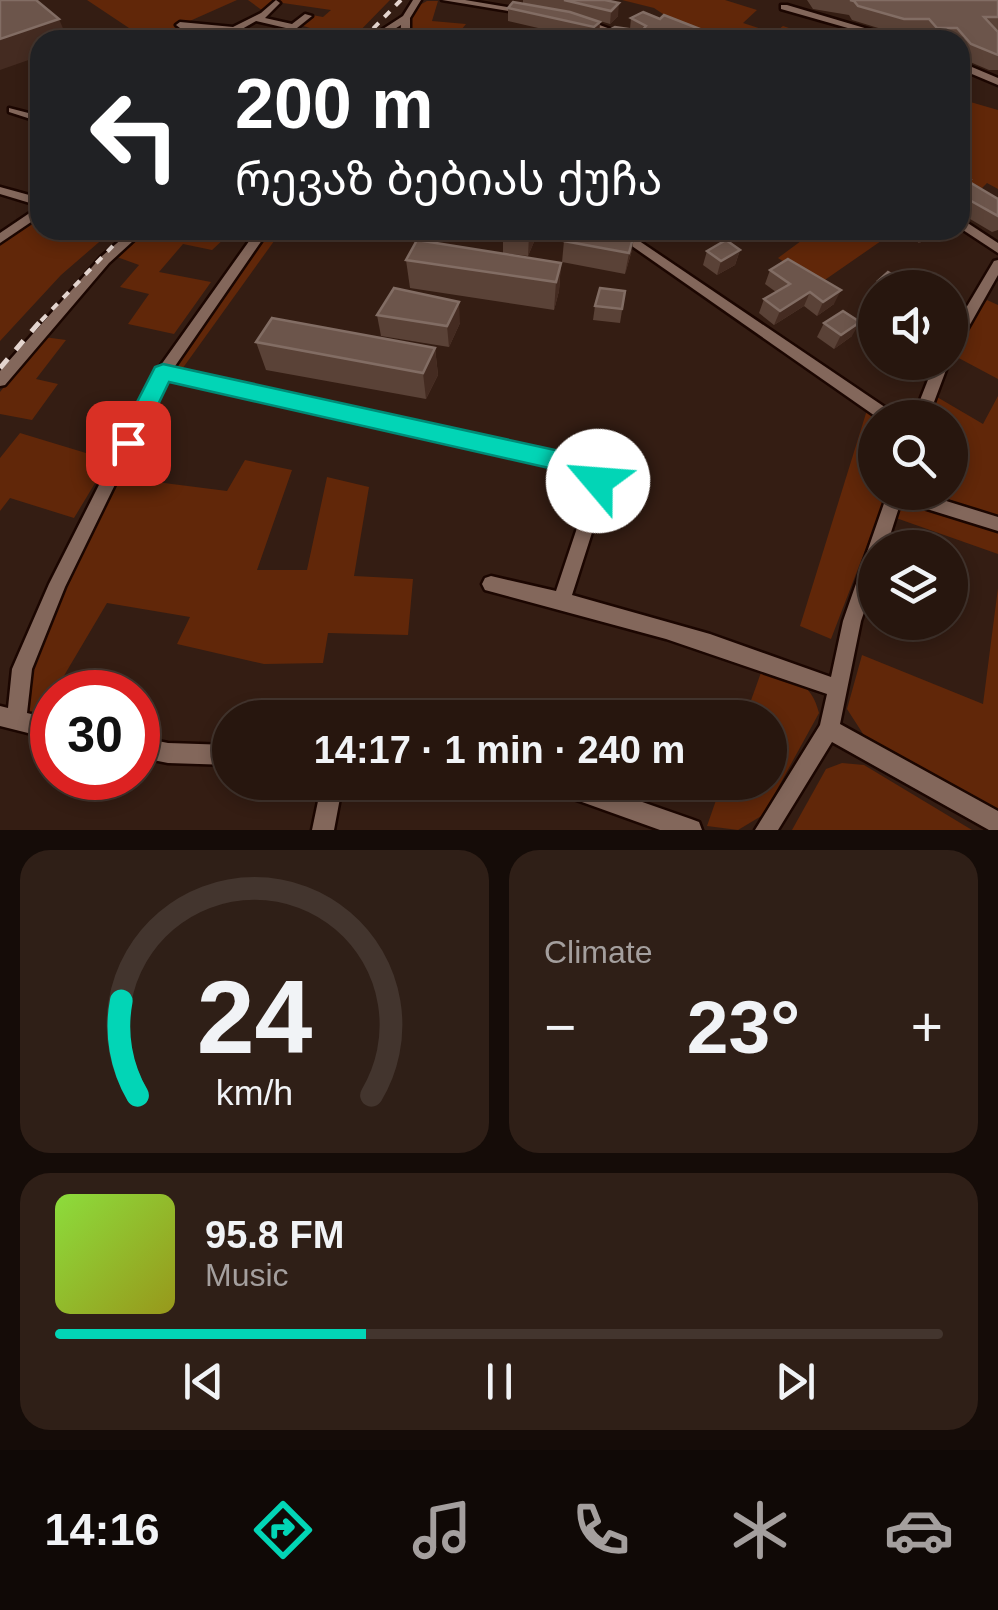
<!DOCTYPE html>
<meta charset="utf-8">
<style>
:root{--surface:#27160e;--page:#2f1f17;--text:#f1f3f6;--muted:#a49f9e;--line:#43352e;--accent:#02d5b6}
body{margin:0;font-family:Arial,"Noto Sans Georgian",sans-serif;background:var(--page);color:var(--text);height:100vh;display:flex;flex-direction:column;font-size:38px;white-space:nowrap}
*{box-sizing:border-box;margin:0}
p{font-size:32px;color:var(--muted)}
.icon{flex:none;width:55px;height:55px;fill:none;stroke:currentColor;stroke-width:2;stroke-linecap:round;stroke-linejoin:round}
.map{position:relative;height:830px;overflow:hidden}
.drawer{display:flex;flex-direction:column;gap:20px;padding:20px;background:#150c08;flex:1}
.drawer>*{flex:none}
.banner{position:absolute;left:30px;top:30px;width:940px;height:210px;border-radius:30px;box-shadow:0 5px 15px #0003,0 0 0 2px var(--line);background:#202124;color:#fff;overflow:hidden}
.controls{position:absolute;left:858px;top:270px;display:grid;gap:20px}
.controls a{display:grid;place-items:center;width:110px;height:110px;border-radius:50%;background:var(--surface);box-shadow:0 5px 15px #0003,0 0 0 2px var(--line);font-size:50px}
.speed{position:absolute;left:30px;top:670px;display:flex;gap:20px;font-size:50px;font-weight:700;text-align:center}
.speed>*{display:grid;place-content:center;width:130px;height:130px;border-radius:50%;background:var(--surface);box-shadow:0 5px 15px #0003,0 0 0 2px var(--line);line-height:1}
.speed .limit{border:15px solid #d22;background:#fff;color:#111}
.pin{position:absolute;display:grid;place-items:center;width:85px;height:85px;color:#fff;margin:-42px;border-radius:20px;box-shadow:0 5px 15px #0006}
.me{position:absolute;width:110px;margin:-55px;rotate:297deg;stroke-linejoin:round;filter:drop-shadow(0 0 8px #0008)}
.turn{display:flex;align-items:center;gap:35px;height:210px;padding:0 40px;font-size:45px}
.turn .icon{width:130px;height:130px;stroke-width:2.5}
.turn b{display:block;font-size:70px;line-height:85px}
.big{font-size:75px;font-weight:800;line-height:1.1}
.drawer .widget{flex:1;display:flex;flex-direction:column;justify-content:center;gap:15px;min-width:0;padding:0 35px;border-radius:30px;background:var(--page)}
.drawer .dial{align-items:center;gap:0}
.dial svg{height:260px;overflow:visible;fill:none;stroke:var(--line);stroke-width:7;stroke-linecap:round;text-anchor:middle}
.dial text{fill:var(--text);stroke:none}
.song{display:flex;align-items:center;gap:30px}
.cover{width:120px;height:120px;border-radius:15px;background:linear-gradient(135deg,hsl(90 70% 55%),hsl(60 70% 35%))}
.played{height:10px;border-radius:5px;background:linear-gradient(90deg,var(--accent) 35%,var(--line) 35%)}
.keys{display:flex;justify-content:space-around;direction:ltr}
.heat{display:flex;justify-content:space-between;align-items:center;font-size:55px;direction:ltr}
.drawer .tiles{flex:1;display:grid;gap:20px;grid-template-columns:1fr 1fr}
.widget:last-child{grid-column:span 2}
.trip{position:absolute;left:212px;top:700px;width:575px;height:100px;border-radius:50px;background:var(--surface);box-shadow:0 5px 15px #0003,0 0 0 2px var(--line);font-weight:800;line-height:100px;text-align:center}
.tabs{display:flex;height:160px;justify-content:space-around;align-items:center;background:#100906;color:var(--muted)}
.tabs .icon{width:70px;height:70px}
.tabs .on{color:var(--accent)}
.tabs b{font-size:45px;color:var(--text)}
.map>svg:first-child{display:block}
.green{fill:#612709}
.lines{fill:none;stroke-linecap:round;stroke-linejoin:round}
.minor-casing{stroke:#1b0601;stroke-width:5}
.minor{fill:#83675b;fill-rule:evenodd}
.rail-far1{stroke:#e4d5cf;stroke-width:4;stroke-dasharray:8 8;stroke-linecap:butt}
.rail{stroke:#e4d5cf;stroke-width:5;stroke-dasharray:12 12;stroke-linecap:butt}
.wall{fill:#5a4237}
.shaded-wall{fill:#442b21}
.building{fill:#6c554b;stroke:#826d64;stroke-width:2.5}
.route{fill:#02d5b6;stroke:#018a76;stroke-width:2.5}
</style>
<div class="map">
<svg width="998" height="830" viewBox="0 0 998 830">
<rect width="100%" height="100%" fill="#341d13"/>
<g class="green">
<polygon points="87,0 237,0 147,40"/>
<polygon points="248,0 390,0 351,40 322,40 330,34 300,25 312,15 323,17 331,10 276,2 263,11"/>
<polygon points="622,0 725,0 757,10 743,23 774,33 783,26 798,31 792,40 754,40 743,36 719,40 687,30 654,8"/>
<polygon points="427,1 438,1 432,21 466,24 453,40 410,40 408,30 416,7"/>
<polygon points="960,99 998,110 998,189 987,183 981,189 960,175"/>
<polygon points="40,215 40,230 113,230 61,275 0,341 0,244"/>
<polygon points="147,230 195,230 225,238 212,250 183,244 159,272 211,282 174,334 128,324 149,294 120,287 139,265 117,257"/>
<polygon points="268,230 282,230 180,372 173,366"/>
<polygon points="794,230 868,230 881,241 819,284 778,258 805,238"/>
<polygon points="987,300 998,305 998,379 953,355 968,324"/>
<polygon points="44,337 66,340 36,379 58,384 32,420 0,414 0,392"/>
<polygon points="998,396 998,518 917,493 950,492 950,418 932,417 937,397 983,424"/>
<polygon points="867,410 878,417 875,418 875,492 887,493 831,639 800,626"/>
<polygon points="20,433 109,460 74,518 10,498 0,511 0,458"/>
<path d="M245,460L292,470L257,570H307L327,477L369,487L354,576L413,579L408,635L328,633L323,663L264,664L177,644L190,617L107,603L39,718L25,714C31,630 81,552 117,477L227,491Z"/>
<polygon points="900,500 998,530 998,554 896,518"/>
<polygon points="998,588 998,811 867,740 847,709 862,655 983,704"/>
<path d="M763,667C791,675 812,683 819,713L763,815L738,830L707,826L722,783L770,782V718L745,717Z"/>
<polygon points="842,763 864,765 972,830 792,830 826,769"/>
</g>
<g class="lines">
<defs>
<g id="minor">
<polygon points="276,0 280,3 265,18 292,24 305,14 312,16 282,40 271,40 286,28 256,21 235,33 180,28 176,25 180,22 233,27 261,13"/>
<polygon points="413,0 421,0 410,18 410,40 400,40 401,25 377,40 366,40 403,16"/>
<polygon points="442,0 465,0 531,11 527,14"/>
<polygon points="781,5 787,5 905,40 890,40 781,9"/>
<polygon points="580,20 586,20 640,40 626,40 580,24"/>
<polygon points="960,62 998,78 998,85 960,69"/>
<polygon points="9,108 40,116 40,122 9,112"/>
<polygon points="0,187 40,198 40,206 0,194"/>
<polygon points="40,206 40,216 0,243 0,233"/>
<polygon points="960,218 998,243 998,253 960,228"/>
<polygon points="132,230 145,230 109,263 5,385 0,386 0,371 101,257"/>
<polygon points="257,230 269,230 173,369 600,465 605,492 572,595 710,634 831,677 843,621 888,492 917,492 998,517 998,531 901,501 886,548 875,548 875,580 861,621 840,724 998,811 998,830 989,830 832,742 778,830 755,830 820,725 827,694 666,639 485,590 482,584 485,578 491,576 556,591 589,492 587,475 167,378 65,587 32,669 27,713 52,719 52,739 0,726 0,706 8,708 12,669 49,584 156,372"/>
<polygon points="609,230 623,230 895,414 897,418 878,418"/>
<polygon points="778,230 793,230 797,234 791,238"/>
<polygon points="998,260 998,275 955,351 950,352 950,335 994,261"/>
<polygon points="935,362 949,362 928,418 913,418"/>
<polygon points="138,737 168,743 230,745 230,765 168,763 138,757"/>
<polygon points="322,782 343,782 334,830 312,830"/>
<polygon points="544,782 585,782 691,819 699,822 702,830 660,830 554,792 547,789"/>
</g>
</defs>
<use href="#minor" class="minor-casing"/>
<use href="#minor" class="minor"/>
<g class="rail-far1">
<polyline points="362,40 401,0"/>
<polyline points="41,321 128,230"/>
</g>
<polyline class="rail" points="0,368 43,318"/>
</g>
<g class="wall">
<polygon points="523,0 605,0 618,16 610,24 600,21 599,35 594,40 590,40 508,21 508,8 523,4"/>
<polygon points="807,0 998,0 998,70 989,70 963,59 960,55 960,40 927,40 923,34 898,34 852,20 849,15 813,9"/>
<polygon points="631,18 660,19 728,40 604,40 605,32 630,29"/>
<polygon points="970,179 968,181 998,199 998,230 992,232 960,213 960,191"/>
<polygon points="539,230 528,256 503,253 503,232"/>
<polygon points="906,230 940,230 937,235 919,243 905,233"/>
<polygon points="564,241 632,250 625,274 562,262"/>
<polygon points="740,250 735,265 717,275 703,265 707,251"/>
<polygon points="406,260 561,263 559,291 554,310 410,288"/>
<polygon points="770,270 834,304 817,316 804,306 774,325 759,313 764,299 776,292 765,284"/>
<polygon points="878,281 912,288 875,288 875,298 870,295"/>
<polygon points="625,291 620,323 593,320 595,306"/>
<polygon points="377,315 460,323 449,347 381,336"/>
<polygon points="824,323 852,336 834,349 817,337"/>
<polygon points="256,342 435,348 438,375 426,399 266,370"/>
</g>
<g class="shaded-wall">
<polygon points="619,3 618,16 610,24 611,11"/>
<polygon points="59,19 68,40 40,40 40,56 0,70 0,39"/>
<polygon points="600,22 599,35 593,40 594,27"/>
<polygon points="531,230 539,230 528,256 529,235"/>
<polygon points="635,230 632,250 625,274 629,253"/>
<polygon points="926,230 940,230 937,235 919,243"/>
<polygon points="740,250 735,265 717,275 721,261"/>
<polygon points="561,263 559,291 554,310 556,282"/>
<polygon points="841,290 834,304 817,316 823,302"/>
<polygon points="810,292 804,306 774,325 780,311"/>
<polygon points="459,302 460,323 449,347 447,326"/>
<polygon points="860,322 852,336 834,349 841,335"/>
<polygon points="435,348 438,375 426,399 423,373"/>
</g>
<g class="building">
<polygon points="0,0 36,0 59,19 0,39"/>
<polygon points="564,0 605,0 619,3 611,11"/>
<polygon points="850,0 998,0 998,17 984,17 998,32 998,55 971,44 957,28 937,28 929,19 904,19 858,6 854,1"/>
<polygon points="513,2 570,12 600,22 594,27 508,8"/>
<polygon points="643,12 660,19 664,15 728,40 625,40 605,32 615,27 642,31 646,26 631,18"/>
<polygon points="960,171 970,179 966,180 998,199 998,216 964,197 967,195 960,191"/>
<polygon points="504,230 531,230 529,235 503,232"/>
<polygon points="568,230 635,230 629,253 564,241"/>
<polygon points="417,240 561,263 556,282 406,260"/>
<polygon points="726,240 740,250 721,261 707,251"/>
<polygon points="788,259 841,290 823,302 810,292 780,311 764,299 790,284 770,270"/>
<polygon points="888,272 913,286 912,288 890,288 878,281"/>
<polygon points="394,288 459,302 447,326 377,315"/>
<polygon points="600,288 625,291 622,309 595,306"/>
<polygon points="843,311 860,322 841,335 824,323"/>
<polygon points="272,318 435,348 423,373 256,342"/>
</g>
<path class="route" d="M163,364L587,457L605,467L610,481L606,488C589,494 591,483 580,475L169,382L136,450H119L116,443L155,367Z"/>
</svg>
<div class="controls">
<a><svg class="icon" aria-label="sound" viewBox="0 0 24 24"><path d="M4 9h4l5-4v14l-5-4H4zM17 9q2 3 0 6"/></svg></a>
<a><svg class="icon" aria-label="search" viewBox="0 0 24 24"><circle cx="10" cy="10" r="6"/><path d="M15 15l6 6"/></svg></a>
<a><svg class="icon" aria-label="layers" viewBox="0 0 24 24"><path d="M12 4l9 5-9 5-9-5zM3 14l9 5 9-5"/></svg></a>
</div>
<div class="speed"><div class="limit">30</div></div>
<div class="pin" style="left:128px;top:443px;background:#d93025"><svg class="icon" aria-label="arrive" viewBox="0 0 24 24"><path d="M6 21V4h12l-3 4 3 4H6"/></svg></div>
<svg class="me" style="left:598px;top:481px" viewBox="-20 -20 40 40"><circle r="19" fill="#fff"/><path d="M0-13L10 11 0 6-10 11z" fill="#02d5b6"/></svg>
<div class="trip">14:17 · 1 min · 240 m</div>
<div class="banner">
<div class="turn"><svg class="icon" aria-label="left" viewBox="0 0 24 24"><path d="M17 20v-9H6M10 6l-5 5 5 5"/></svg><div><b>200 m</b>რევაზ ბებიას ქუჩა</div></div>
</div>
</div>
<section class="drawer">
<div class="tiles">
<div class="widget dial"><svg viewBox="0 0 100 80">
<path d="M14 69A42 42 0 1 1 86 69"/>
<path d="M14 69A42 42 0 0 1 9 40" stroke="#02d5b6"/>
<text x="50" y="56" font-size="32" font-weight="700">24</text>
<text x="50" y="72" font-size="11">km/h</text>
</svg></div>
<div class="widget"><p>Climate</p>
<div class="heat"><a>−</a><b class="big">23°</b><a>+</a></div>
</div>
<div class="widget">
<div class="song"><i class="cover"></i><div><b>95.8 FM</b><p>Music</p></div></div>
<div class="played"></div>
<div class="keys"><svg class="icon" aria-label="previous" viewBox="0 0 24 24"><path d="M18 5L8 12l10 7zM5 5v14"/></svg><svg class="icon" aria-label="pause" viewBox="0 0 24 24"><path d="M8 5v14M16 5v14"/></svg><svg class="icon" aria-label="next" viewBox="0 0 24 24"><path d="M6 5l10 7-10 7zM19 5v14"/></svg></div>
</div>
</div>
</section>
<nav class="tabs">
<b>14:16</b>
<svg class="icon on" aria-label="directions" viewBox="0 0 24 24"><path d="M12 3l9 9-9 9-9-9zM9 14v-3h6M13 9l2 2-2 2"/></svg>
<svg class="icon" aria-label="music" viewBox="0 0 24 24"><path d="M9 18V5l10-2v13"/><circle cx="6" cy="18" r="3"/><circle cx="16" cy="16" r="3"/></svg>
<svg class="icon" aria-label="phone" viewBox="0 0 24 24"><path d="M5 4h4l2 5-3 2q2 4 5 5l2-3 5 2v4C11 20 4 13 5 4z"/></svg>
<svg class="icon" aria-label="climate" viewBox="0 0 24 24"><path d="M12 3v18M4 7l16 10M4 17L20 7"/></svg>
<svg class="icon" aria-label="car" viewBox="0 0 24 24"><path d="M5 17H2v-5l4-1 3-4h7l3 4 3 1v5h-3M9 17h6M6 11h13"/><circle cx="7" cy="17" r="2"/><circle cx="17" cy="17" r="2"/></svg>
</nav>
